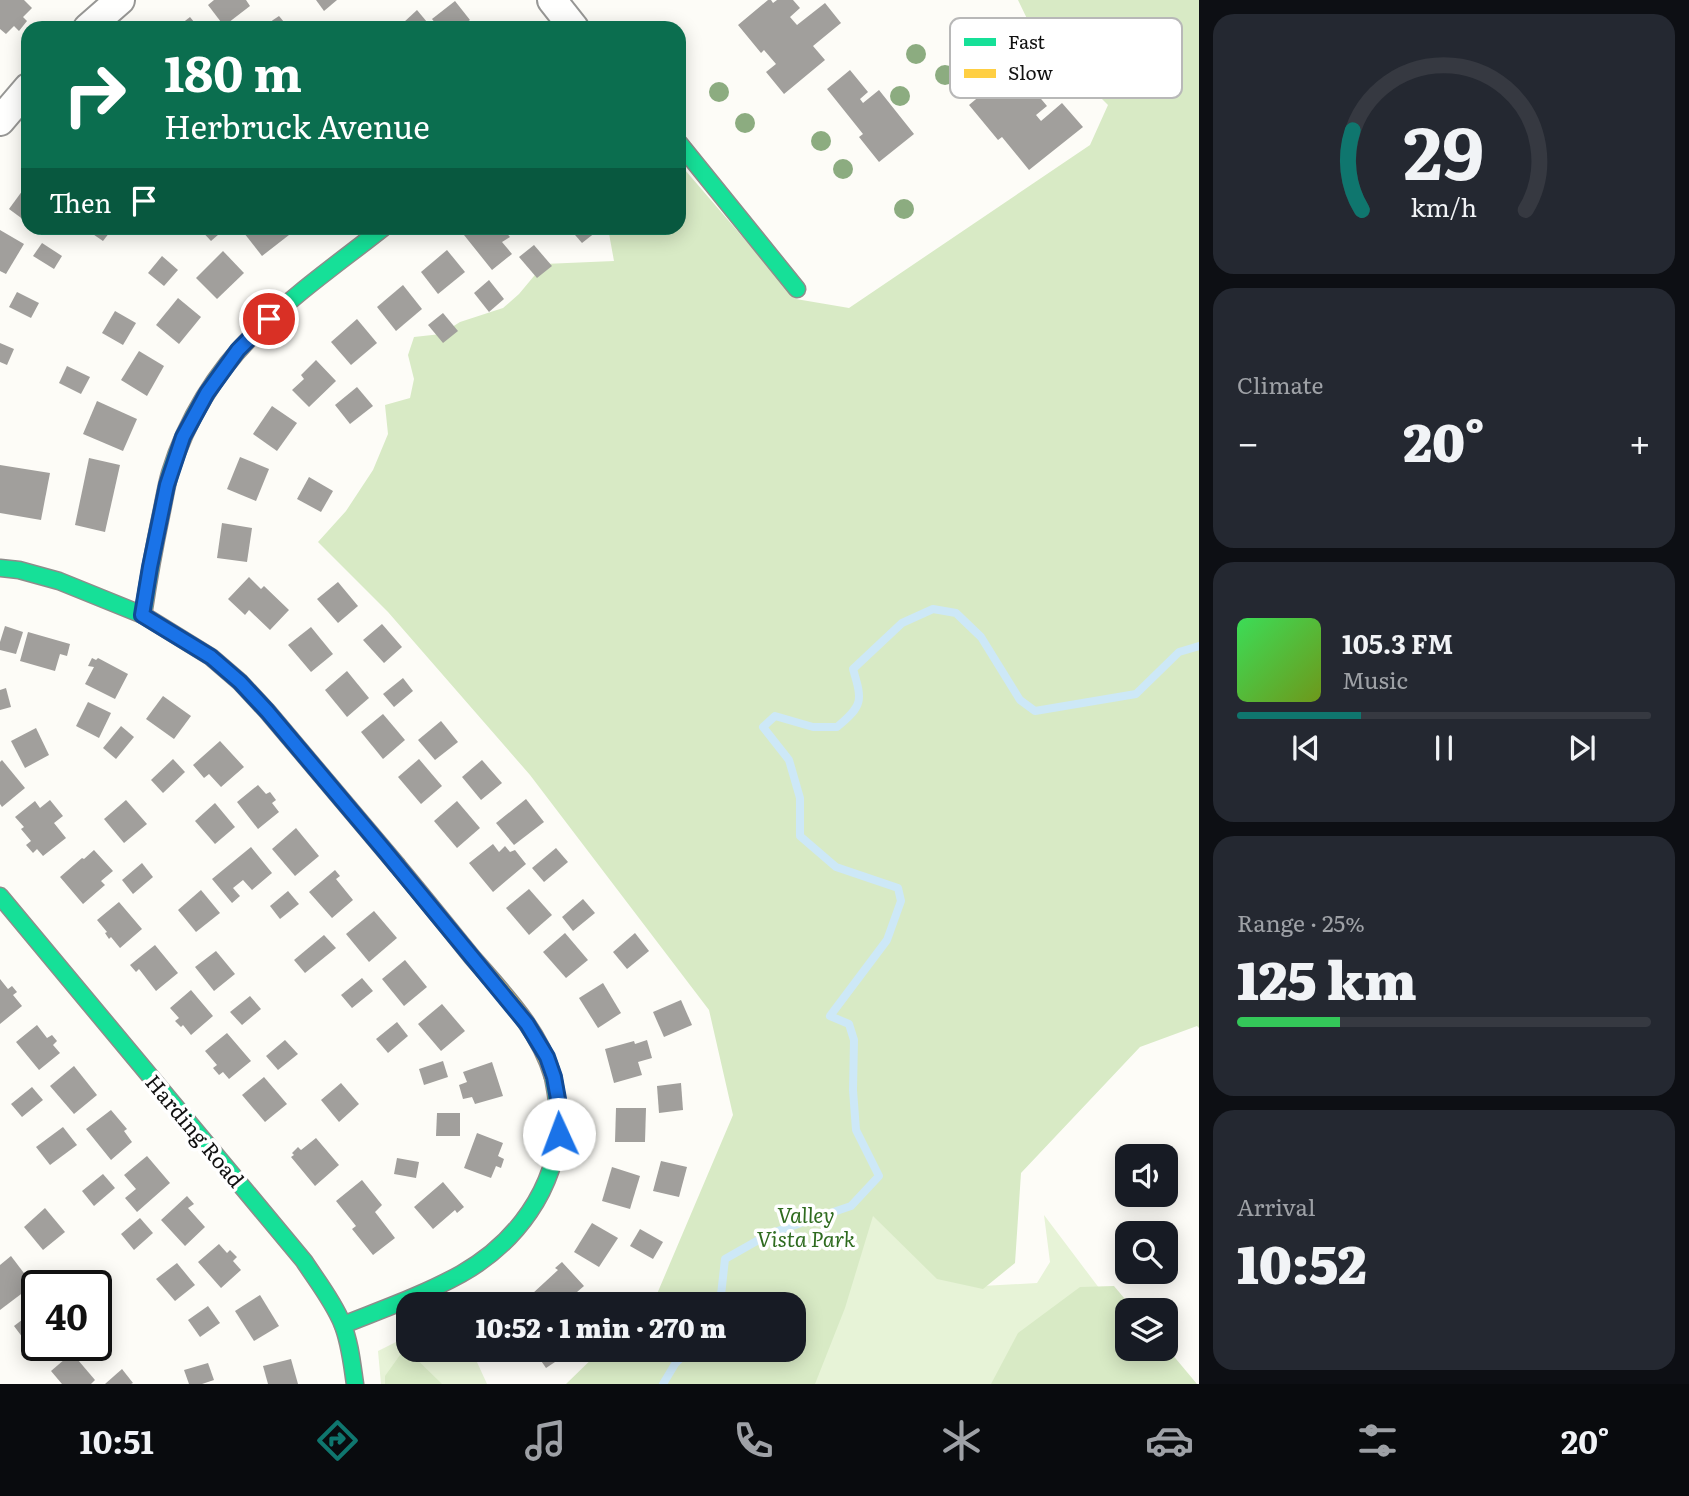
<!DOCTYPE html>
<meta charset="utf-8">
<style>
:root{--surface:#171b24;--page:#242831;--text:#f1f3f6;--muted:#9ea1a6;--line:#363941;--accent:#0f766e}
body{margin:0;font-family:Literata,serif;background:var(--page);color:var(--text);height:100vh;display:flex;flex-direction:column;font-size:26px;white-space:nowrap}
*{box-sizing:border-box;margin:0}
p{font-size:23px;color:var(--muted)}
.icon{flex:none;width:38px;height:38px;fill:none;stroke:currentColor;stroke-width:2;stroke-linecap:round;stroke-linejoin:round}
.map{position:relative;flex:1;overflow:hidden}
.sheet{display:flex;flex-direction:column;gap:14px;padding:14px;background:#0d0f14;width:490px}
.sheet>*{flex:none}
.top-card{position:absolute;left:21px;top:21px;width:665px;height:214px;border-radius:21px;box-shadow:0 4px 18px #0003;background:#0b6e4f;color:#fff;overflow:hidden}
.controls{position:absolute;left:1115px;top:1144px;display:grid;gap:14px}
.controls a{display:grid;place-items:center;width:63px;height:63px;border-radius:14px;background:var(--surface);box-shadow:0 4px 18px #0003;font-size:35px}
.speed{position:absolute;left:21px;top:1270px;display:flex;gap:14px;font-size:35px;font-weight:700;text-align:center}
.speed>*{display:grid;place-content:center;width:91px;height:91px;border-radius:50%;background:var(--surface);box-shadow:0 4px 18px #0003;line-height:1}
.speed .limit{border:4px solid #111;border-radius:10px;background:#fff;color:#111}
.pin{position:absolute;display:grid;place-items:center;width:60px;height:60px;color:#fff;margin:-30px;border:4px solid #fff;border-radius:50%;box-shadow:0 2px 7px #0007}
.me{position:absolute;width:77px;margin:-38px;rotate:358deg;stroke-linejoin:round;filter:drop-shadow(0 0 5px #0008)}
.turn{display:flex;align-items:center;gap:24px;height:147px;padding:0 28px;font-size:32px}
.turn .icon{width:91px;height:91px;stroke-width:2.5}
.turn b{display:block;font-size:49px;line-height:60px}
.then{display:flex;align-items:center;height:66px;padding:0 28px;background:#0003;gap:14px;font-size:26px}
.big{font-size:52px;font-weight:800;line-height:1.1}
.sheet .card{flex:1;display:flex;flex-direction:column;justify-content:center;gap:10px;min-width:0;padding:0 24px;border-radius:21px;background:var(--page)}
.sheet .dial{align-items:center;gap:0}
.dial svg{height:182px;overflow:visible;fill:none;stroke:var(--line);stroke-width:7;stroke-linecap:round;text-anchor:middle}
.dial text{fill:var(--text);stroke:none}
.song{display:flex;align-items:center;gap:21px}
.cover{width:84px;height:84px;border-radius:10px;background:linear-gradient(135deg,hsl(130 70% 55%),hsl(80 70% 35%))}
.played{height:7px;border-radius:4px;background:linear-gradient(90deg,var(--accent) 30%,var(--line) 30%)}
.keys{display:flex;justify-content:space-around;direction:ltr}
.heat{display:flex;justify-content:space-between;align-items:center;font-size:38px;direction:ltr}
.charge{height:10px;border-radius:5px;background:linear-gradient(90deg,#34c759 25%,var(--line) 0)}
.trip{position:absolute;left:396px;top:1292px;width:410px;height:70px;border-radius:21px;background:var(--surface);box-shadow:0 4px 18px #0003;font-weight:800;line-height:70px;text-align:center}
.tabs{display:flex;height:112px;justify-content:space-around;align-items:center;background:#090b0e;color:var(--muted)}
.tabs .icon{width:49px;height:49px}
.tabs .current{color:var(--accent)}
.tabs b{font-size:32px;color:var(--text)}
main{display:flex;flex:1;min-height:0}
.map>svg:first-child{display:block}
.green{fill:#e7f3d7}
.forest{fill:#d8eac5}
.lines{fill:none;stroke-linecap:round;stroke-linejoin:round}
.stream{stroke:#cde8f7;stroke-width:8}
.building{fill:#a19f9c}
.street-casing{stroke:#979795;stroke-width:32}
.fast-casing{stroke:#8e8d8b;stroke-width:19}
.slow-casing{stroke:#8e8d8b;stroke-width:19}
.street{stroke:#fffffe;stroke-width:28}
.fast{stroke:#16e098;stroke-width:16}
.slow{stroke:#ffcf43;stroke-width:16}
.tree{fill:#8cac80}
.route-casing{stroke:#114b97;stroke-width:18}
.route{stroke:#1a73e8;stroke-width:12}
.labels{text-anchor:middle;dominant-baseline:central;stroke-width:7;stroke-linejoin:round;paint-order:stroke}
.street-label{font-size:21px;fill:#111;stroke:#fff}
.park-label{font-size:21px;font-style:italic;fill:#2f6b1f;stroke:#fff}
.key{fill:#fff;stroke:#b8b8b8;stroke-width:2}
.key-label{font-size:19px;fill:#111}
</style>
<main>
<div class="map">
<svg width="1199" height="1384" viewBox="0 0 1199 1384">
<rect width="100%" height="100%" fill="#fdfcf7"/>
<g class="green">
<polygon points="817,1104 982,1286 1037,1283 1050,1262 1044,1215 1127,1325 1127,1349 1190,1384 620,1384 793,1349 793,1304"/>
<polygon points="408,1336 408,1349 471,1349 487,1384 381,1384 378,1351"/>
</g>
<g class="forest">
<polygon points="1018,0 1199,0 1199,1028 1197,1026 1140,1047 1021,1173 1015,1263 983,1289 937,1279 873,1216 845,1308 815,1384 566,1384 602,1349 793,1349 793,1304 651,1304 654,1301 733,1115 709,1010 530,775 388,612 318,542 346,511 373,470 388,434 385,405 410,398 414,379 408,355 414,337 441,334 460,322 503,308 519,294 544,264 614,261 608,228 679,228 679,163 796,299 849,308 1090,145 1108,105 1032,29"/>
<polygon points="1114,1286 1135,1311 1127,1311 1127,1349 1166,1349 1166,1347 1197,1384 991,1384 1018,1333 1080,1287"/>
<polygon points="405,1348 442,1384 385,1384 385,1376"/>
</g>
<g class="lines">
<g class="stream">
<path d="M720,1304L725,1259L769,1234L851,1206L879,1176L856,1130L853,1090L854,1040L849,1024L830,1016L887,940L901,901L898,888L836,867L800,836V798L789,760L763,727L775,716L813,727H837C864,705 862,700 853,669L902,623L933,609L956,613L981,637L1020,700L1035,711L1136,694L1179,652L1199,646"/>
<polyline points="663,1384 675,1364 690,1349"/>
</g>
</g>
<g class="building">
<polygon points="0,0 24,0 32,8 23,17 27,21 19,31 14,26 6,34 0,29"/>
<polygon points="214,0 246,0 250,6 224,26 208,5"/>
<polygon points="316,0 337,0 324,11"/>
<polygon points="768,0 771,0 773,3 777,0 793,0 800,8 790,17 797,25 825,3 841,23 813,46 825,60 784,94 766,72 776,64 764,50 761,53 738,25"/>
<polygon points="455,1 470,20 459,28 439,28 432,19"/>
<polygon points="417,10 432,28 407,28 403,23"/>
<polygon points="279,16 289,28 263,28 273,20"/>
<polygon points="190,17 199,28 176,28"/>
<polygon points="850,70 868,92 860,99 863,103 879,90 914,134 879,162 859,137 863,134 827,89"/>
<polygon points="1001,78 1018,98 1031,87 1047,106 1036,115 1041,121 1062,103 1083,127 1029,170 1002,137 998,140 969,105"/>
<polygon points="28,183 28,223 9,209"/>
<polygon points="84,228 113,228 103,241"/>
<polygon points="199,228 226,228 211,241"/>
<polygon points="251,228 284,228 289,235 262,256 244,233"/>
<polygon points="474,228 502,228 510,237 502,242 512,254 492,270 464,235"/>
<polygon points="569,228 592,228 596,232 582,243"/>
<polygon points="0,230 24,244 6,274 0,271"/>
<polygon points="42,243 62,256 54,269 33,256"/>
<polygon points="534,245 552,266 537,278 519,257"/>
<polygon points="447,250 465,272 438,294 421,272"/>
<polygon points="223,251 244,273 217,299 196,278"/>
<polygon points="162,256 178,270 164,286 148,273"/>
<polygon points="489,280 504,299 489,312 474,293"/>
<polygon points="403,285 422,309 396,331 377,307"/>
<polygon points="17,292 39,303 31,318 9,307"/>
<polygon points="178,298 201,317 179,344 156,325"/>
<polygon points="115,311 136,323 123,345 102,333"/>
<polygon points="443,313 458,331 443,343 428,325"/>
<polygon points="357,319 377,343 351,365 331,342"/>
<polygon points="0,343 14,349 7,365 0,362"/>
<polygon points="139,351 164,366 147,396 121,380"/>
<polygon points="316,360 336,381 309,407 292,390 304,379 301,375"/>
<polygon points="67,366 90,377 81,394 59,383"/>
<polygon points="357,387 373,406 350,424 335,405"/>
<polygon points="97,401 137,419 123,451 83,434"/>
<polygon points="272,406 297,423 277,451 253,434"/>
<polygon points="240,457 269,469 256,501 227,489"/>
<polygon points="89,458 120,465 105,532 75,525"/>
<polygon points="0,465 50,473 41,520 0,513"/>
<polygon points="309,477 333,491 321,512 297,499"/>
<polygon points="222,523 252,528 247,562 217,558"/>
<polygon points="249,577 261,589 264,586 289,610 270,630 249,610 245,615 228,599"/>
<polygon points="338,582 358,606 338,623 317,599"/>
<polygon points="382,624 402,647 384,663 363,640"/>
<polygon points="5,626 23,632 16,654 0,650 0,642"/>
<polygon points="311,627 333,654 311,672 288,645"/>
<polygon points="28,632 70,644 67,656 60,654 55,671 20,661"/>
<polygon points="92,658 96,660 98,658 128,674 115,699 85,684 94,667 88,666"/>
<polygon points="347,671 369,698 347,717 325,690"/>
<polygon points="403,678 413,691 394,707 383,694"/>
<polygon points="6,688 11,707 0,710 0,690"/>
<polygon points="163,696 191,716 174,739 146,719"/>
<polygon points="88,702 111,713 99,738 76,726"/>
<polygon points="383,714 405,740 383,759 361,732"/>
<polygon points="441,721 458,742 435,760 418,740"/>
<polygon points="121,726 134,737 116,759 103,748"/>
<polygon points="36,728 49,755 25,768 11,741"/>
<polygon points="220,741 244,767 221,787 209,774 204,778 193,765"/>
<polygon points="173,759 185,772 163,793 151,780"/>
<polygon points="419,759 442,786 421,804 398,777"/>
<polygon points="2,760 25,788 2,807 0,804 0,762"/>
<polygon points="482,760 502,783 481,800 462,777"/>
<polygon points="258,785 266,794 270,792 276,800 272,803 279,812 258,829 237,802"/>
<polygon points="526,799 544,822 514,845 496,823"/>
<polygon points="50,800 63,816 54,823 66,838 43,856 37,849 33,853 26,845 31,841 21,829 24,827 15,817 35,801 40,808"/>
<polygon points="126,800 147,824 124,843 104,819"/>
<polygon points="457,801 480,828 457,848 434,821"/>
<polygon points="215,803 235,827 215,844 195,821"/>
<polygon points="296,828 319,856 295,876 272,849"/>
<polygon points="493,844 499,852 505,846 510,852 515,850 526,864 493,892 469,863"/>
<polygon points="251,847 272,873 252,890 243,880 233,888 240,896 232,903 212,879"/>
<polygon points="556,848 568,862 544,882 532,868"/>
<polygon points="94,850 113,871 101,881 105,885 83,904 60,877 82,858 84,859"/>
<polygon points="142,863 153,877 133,894 122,880"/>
<polygon points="335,870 340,876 336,879 353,900 332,918 309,892"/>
<polygon points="529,889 552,915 529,935 506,908"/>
<polygon points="201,890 220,913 196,932 178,910"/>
<polygon points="288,891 299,904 280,919 270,906"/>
<polygon points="583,899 595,913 573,931 562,917"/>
<polygon points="119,902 142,929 120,948 111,937 109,939 105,933 107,932 97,920"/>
<polygon points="374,911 397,938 369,962 346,934"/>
<polygon points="565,933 588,960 566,978 543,952"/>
<polygon points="635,933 649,951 627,969 613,952"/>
<polygon points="324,935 336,948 305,973 294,960"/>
<polygon points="155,945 178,973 156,991 139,969 136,972 130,965"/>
<polygon points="216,951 235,974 214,991 195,967"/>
<polygon points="405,960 427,987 404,1006 382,979"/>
<polygon points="362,978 373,991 352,1008 341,995"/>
<polygon points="0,979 8,989 12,986 17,992 13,995 22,1006 0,1024"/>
<polygon points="603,983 621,1013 598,1028 579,998"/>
<polygon points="191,990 213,1016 191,1035 183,1025 181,1027 175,1021 179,1018 170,1008"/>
<polygon points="250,996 261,1009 242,1025 230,1012"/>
<polygon points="681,1000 692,1025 664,1037 653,1012"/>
<polygon points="442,1004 465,1031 441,1051 418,1024"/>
<polygon points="397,1022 408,1036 388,1053 376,1039"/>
<polygon points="37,1025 47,1038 52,1035 57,1041 53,1045 60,1053 39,1070 16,1042"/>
<polygon points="227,1033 251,1061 229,1079 223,1072 219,1075 213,1068 217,1065 205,1051"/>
<polygon points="285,1040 298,1054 278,1070 266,1056"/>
<polygon points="647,1040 652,1058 638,1062 642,1075 614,1083 605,1049 634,1041 635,1044"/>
<polygon points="443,1061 448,1077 424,1085 419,1069"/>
<polygon points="492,1062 503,1096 475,1104 472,1097 463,1099 459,1085 467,1082 463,1072"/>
<polygon points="74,1066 97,1095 74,1114 50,1086"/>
<polygon points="264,1077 287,1104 265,1122 242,1095"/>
<polygon points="341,1083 359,1104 339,1122 321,1100"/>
<polygon points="681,1083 683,1110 659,1113 657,1086"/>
<polygon points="32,1087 43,1100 22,1117 11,1104"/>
<polygon points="616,1108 646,1108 645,1142 615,1142"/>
<polygon points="111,1110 127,1129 124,1131 132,1142 111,1160 86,1129"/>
<polygon points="437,1113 460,1113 460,1136 436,1136"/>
<polygon points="63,1127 77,1145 50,1165 36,1147"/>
<polygon points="477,1133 503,1143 498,1156 504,1159 501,1168 496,1166 491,1178 464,1168"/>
<polygon points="316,1138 339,1165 315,1186 291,1157 294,1155 292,1153 298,1147 301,1150"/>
<polygon points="147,1156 170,1183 137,1212 125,1198 136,1189 124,1175"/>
<polygon points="397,1158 419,1162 416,1178 394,1174"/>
<polygon points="661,1161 687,1167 679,1197 653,1191"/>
<polygon points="612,1167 640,1176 630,1209 602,1201"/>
<polygon points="103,1174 115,1188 94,1206 82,1191"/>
<polygon points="362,1180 382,1205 375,1212 395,1238 373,1255 352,1229 356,1226 336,1201"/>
<polygon points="443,1182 464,1207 457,1213 455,1210 433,1229 414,1207"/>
<polygon points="187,1196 194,1204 188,1208 205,1227 185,1246 161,1220"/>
<polygon points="45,1208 65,1232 43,1250 24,1227"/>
<polygon points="140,1218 153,1233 134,1250 121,1234"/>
<polygon points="592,1223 618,1238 599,1267 574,1252"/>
<polygon points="640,1229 663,1242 653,1259 630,1246"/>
<polygon points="219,1244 227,1253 230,1250 237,1257 233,1261 241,1270 221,1288 198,1262"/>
<polygon points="11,1256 33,1285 0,1310 0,1265"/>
<polygon points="562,1262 584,1286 577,1292 588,1304 541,1304 532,1294 558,1270 555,1268"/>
<polygon points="177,1263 195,1285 175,1301 156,1279"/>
<polygon points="63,1270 74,1282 70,1286 43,1286"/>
<polygon points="609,1294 618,1304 598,1304 604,1299"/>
<polygon points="260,1295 279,1326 254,1341 235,1311"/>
<polygon points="208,1306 220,1323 200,1337 188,1320"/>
<polygon points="35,1310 37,1312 37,1346 48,1346 38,1354 30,1345 27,1347 21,1340 23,1338 14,1326"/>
<polygon points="96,1317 107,1331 96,1340"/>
<polygon points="533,1349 559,1349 564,1356 546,1368"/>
<polygon points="72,1353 95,1380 91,1384 62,1384 51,1371"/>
<polygon points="291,1359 298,1384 268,1384 263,1366"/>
<polygon points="208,1363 214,1380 202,1384 189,1384 184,1370"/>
<polygon points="122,1369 133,1383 131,1384 105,1384"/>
</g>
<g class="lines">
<defs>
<g id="street">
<polyline points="552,0 574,28"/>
<polyline points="88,28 120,0"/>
<polyline points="0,121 28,88"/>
</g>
<g id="fast">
<polyline points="679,143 797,289"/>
<polyline points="0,568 19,570 59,581 143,615 211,657 240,682 267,711 397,865"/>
<path d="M143,615C148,582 154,548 161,515C164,501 166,487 170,473C186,421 216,371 255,333C294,294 340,262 383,228"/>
<path d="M0,896L304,1261C317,1281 333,1301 342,1323C350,1342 352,1364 355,1384"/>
<path d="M343,1325C383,1309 423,1295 461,1274C516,1243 556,1189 559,1125C559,1108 556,1093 553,1077"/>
</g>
<path id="slow" d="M397,865C422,895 447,926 472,957C504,994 539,1029 553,1077"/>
</defs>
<use href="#street" class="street-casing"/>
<use href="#fast" class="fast-casing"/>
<use href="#slow" class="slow-casing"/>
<use href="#street" class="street"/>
<use href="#fast" class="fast"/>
<use href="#slow" class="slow"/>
</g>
<g class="tree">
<circle cx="916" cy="54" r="10"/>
<circle cx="945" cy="75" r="10"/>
<circle cx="719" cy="92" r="10"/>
<circle cx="900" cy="96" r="10"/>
<circle cx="745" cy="123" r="10"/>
<circle cx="821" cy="141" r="10"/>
<circle cx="843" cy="169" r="10"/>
<circle cx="904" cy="209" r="10"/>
</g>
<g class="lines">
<defs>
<polyline id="route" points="269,319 238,350 207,393 183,437 167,485 150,567 142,615 211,657 240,682 267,711 384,850 527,1024 547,1057 554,1077 558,1099 559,1134"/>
</defs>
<use href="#route" class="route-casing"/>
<use href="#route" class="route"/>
</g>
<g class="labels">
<g class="street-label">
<text transform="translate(196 1130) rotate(50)">Harding Road</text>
</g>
<g class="park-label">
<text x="806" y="1213">Valley<tspan x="806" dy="24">Vista Park</tspan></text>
</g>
</g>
<rect x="950" y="18" width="232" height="80" rx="10" class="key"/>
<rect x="964" y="38" width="32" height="8" fill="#16e098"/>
<rect x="964" y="69" width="32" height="9" fill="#ffcf43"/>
<g class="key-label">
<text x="1008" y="49">Fast</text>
<text x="1008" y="80">Slow</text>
</g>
</svg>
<div class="controls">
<a><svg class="icon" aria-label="sound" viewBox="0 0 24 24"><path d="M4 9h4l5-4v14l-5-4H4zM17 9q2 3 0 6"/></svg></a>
<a><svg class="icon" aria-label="search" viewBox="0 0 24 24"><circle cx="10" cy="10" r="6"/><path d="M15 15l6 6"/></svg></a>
<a><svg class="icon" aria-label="layers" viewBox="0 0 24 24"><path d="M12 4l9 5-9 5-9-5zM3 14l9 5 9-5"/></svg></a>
</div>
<div class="speed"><div class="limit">40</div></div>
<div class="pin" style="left:269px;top:319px;background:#d93025"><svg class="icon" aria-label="arrive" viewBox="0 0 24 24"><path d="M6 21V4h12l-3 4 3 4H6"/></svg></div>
<svg class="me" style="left:559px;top:1134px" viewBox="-20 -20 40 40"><circle r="19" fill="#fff"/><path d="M0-13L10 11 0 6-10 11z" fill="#1a73e8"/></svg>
<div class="trip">10:52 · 1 min · 270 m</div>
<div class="top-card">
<div class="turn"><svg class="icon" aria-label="right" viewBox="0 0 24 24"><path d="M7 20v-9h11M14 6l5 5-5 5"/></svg><div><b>180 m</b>Herbruck Avenue</div></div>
<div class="then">Then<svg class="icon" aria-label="arrive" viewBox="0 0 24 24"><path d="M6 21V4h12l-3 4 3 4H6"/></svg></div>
</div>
</div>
<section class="sheet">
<div class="card dial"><svg viewBox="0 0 100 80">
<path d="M14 69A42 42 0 1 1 86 69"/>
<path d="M14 69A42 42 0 0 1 10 34" stroke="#0f766e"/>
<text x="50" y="56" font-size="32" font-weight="700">29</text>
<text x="50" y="72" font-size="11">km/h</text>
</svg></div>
<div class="card"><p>Climate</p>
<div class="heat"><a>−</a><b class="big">20°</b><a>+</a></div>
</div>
<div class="card">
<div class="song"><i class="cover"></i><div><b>105.3 FM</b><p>Music</p></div></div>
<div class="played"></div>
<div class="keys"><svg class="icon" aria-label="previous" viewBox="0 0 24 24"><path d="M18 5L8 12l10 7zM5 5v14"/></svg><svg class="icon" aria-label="pause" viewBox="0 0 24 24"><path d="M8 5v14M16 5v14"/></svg><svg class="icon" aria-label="next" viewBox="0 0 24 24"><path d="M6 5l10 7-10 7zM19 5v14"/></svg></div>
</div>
<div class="card"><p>Range · 25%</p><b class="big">125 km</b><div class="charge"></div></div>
<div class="card"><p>Arrival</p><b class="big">10:52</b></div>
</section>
</main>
<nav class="tabs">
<b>10:51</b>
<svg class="icon current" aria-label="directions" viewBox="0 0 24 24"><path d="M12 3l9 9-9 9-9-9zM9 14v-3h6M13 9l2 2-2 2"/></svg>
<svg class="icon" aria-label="music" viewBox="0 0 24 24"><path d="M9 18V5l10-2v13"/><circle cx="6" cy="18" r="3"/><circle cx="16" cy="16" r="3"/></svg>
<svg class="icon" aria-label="phone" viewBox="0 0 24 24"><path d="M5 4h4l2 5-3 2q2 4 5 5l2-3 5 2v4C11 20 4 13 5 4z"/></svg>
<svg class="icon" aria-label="climate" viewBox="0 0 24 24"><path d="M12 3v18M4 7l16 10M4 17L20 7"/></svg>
<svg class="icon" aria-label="car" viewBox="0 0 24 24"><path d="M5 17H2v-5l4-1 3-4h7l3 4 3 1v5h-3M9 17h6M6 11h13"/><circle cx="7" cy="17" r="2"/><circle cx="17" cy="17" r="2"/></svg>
<svg class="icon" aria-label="filters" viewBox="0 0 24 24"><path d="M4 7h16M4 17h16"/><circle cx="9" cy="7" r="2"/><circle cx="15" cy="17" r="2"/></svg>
<b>20°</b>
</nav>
